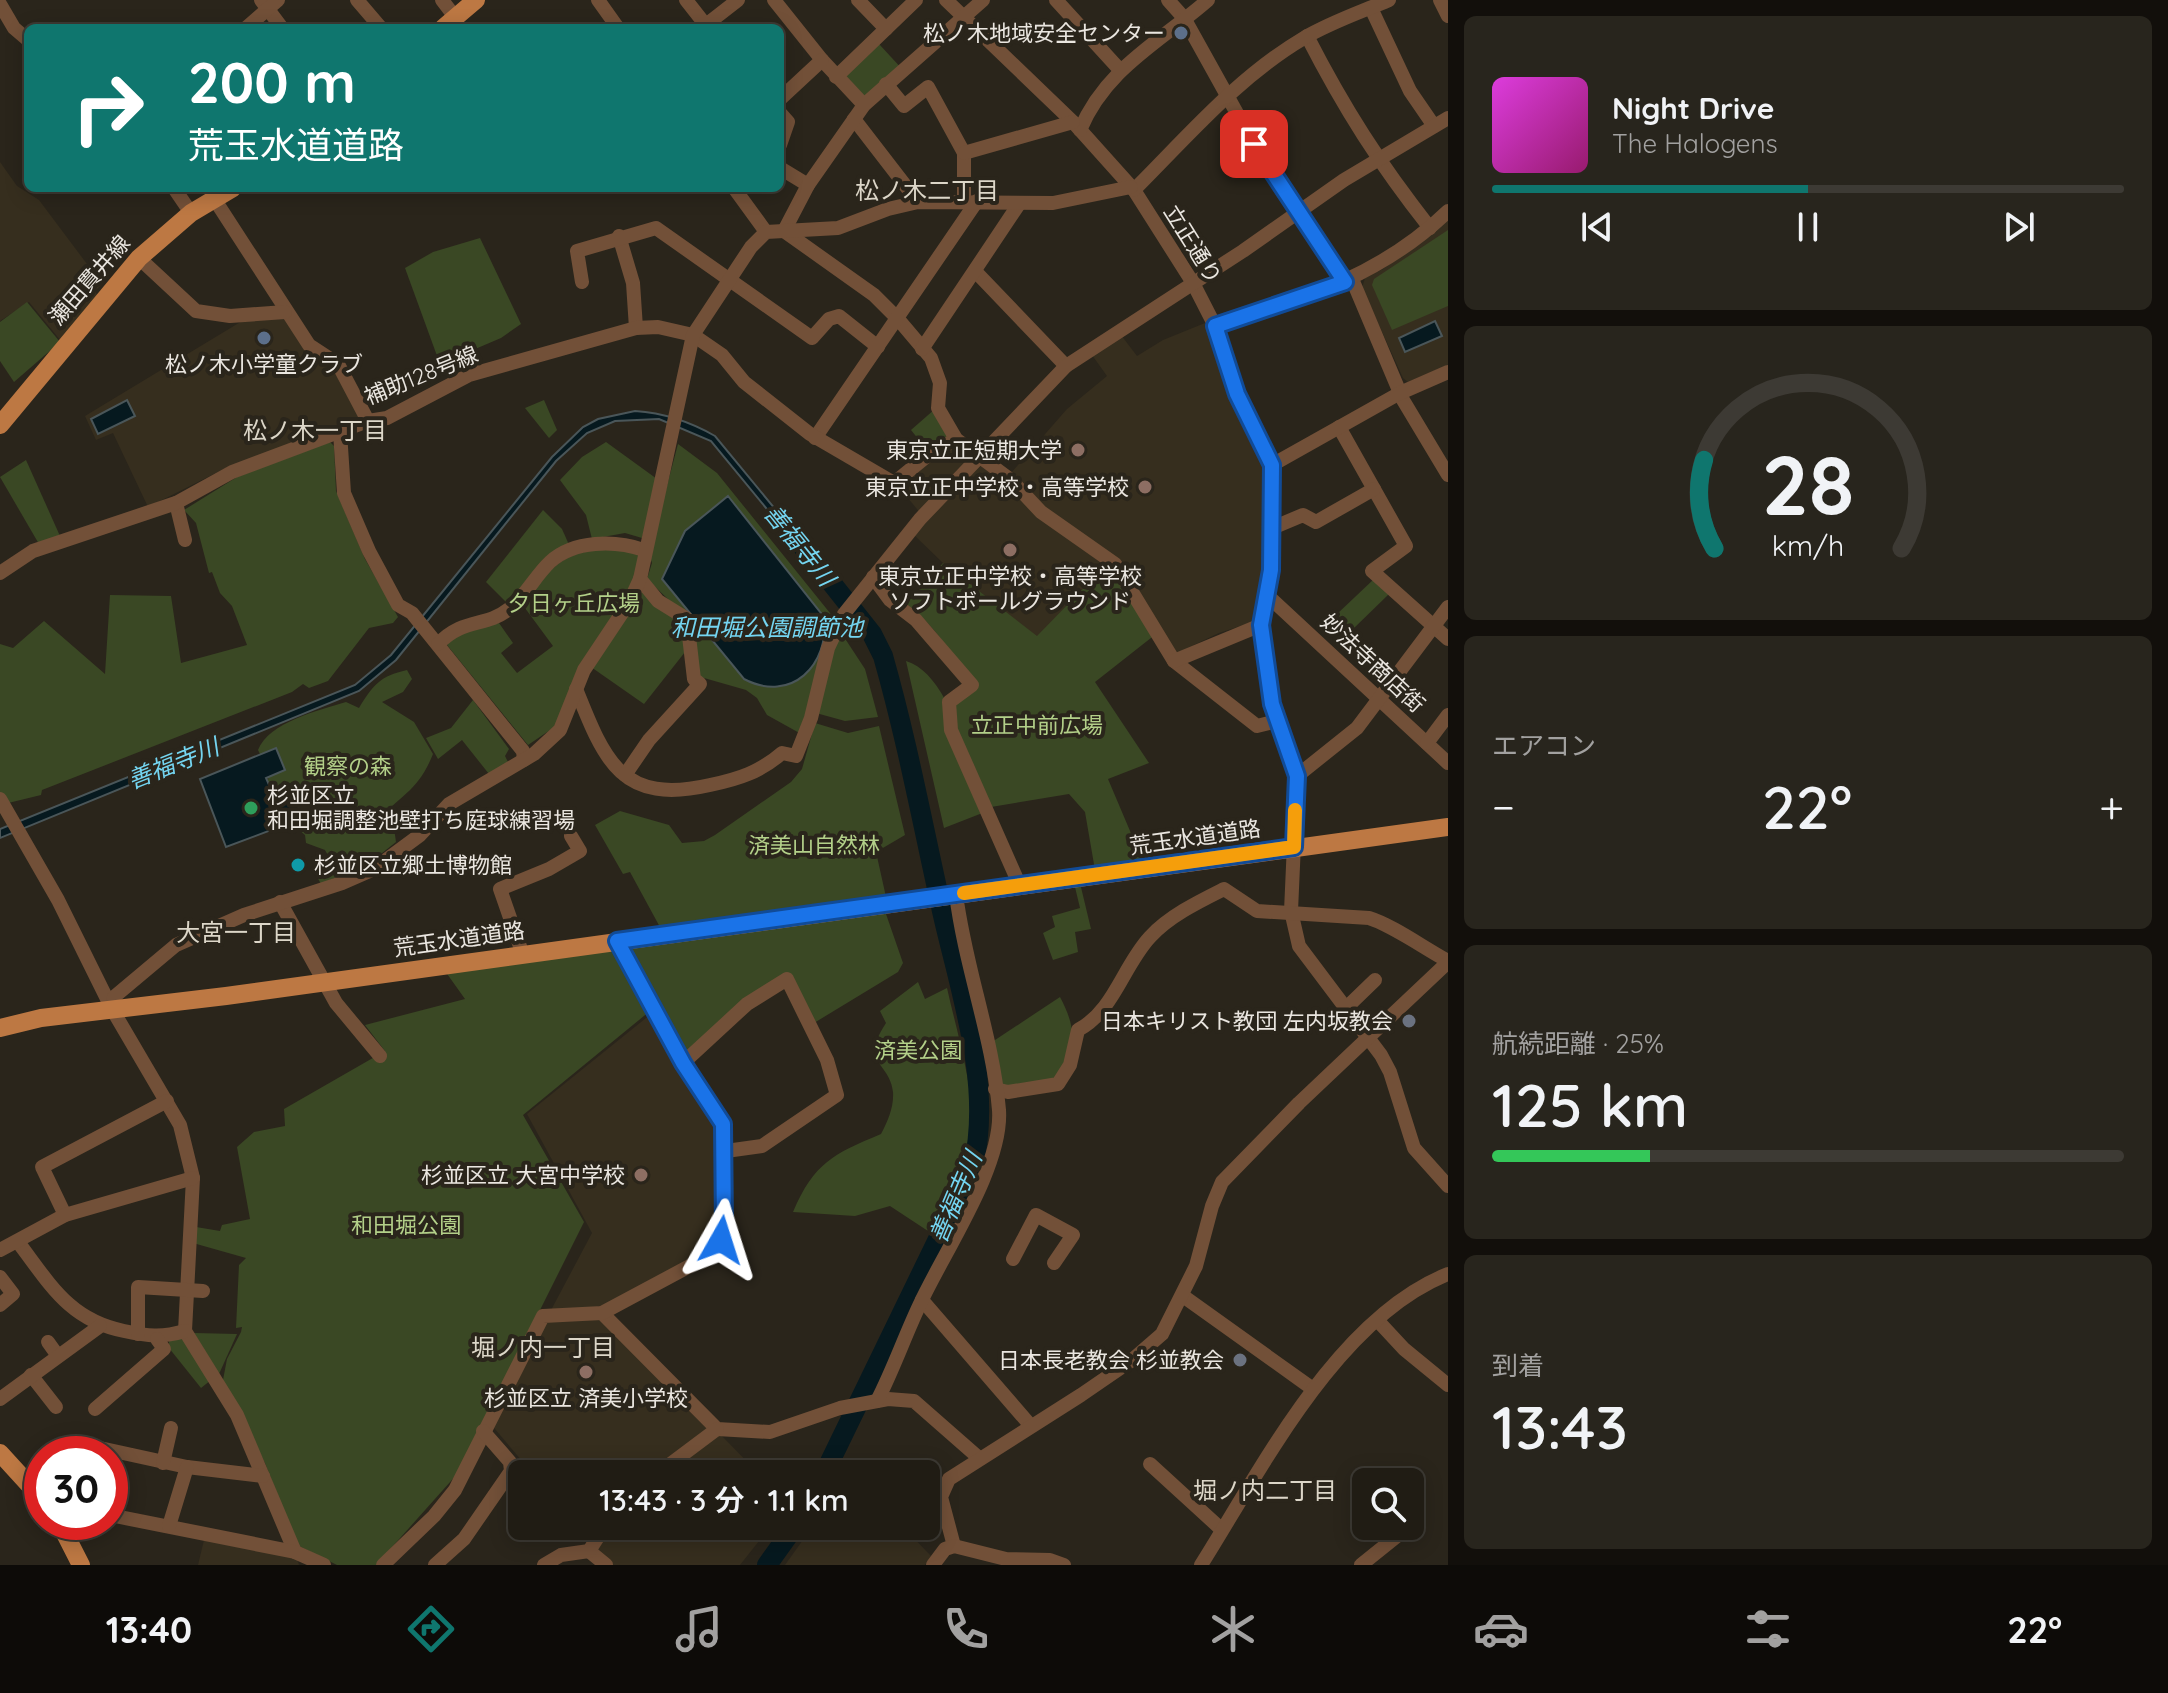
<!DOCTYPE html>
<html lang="ja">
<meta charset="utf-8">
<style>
:root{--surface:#201c14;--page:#28251d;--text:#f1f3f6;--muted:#a2a1a0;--line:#3d3a34;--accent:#0f766e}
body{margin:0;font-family:Quicksand,"Noto Sans JP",sans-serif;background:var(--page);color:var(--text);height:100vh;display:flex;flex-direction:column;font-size:30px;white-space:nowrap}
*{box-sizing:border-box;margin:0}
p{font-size:26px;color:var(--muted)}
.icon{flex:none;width:44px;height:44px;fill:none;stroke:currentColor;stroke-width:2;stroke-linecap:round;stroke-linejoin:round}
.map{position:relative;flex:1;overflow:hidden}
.details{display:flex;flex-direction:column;gap:16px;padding:16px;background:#120f0b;width:720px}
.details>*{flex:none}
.banner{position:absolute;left:24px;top:24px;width:760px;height:168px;border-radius:12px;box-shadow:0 4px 20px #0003,0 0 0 2px var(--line);background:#0f766e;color:#fff;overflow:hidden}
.buttons{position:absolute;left:1352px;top:1468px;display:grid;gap:16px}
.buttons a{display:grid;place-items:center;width:72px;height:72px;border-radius:12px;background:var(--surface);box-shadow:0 4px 20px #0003,0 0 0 2px var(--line);font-size:40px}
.speed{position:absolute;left:24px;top:1436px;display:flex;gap:16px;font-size:40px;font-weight:700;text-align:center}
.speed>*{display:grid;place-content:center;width:104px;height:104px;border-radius:50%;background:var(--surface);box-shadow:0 4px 20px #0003,0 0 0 2px var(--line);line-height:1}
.speed .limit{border:12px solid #d22;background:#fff;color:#111}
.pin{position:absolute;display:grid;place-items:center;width:68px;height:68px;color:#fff;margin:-34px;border-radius:16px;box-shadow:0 4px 12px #0006}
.me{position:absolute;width:88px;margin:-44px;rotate:6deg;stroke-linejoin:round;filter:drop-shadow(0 0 6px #0008)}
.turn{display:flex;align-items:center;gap:28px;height:168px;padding:0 32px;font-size:36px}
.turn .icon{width:104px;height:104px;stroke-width:2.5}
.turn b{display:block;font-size:56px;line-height:68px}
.big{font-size:60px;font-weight:600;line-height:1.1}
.details .tile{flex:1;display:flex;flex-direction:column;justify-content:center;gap:12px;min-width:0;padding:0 28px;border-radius:12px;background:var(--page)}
.details .dial{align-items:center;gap:0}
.dial svg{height:208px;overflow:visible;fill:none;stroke:var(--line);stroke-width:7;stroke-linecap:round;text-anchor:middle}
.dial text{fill:var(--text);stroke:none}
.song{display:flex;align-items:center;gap:24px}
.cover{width:96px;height:96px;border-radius:12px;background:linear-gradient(135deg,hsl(300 70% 55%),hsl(320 70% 35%))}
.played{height:8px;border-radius:4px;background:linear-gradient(90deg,var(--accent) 50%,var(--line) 50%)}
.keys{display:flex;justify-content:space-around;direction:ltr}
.heat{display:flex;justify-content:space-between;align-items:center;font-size:44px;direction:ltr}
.charge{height:12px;border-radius:6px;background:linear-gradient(90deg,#34c759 25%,var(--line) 0)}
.trip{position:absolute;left:508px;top:1460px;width:432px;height:80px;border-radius:12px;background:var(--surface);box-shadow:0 4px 20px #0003,0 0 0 2px var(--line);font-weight:600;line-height:80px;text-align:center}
.dock{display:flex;height:128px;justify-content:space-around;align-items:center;background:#0d0b08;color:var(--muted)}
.dock .icon{width:56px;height:56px}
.dock .selected{color:var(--accent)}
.dock b{font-size:36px;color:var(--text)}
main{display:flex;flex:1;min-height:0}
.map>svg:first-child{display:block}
.built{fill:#362e1e}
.green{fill:#3a4824}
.water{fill:#06191f;stroke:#4a5659;stroke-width:2}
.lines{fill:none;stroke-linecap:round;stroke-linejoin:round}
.river{stroke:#06191f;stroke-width:20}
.minor{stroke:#725038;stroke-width:14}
.major{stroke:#bd7843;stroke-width:18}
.route-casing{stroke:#114b97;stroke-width:20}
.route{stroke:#1a73e8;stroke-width:14}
.slow{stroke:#f59e0b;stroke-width:14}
.service-dot{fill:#5c6f8a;stroke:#2a251b;stroke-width:3}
.education-dot{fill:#8d6e63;stroke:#2a251b;stroke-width:3}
.leisure-dot{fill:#2e9e5b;stroke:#2a251b;stroke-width:3}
.culture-dot{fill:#0f9aa8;stroke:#2a251b;stroke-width:3}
.worship-dot{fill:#6b7280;stroke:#2a251b;stroke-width:3}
.labels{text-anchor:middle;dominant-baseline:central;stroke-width:8;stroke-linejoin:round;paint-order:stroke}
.poi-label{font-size:22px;fill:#eae6e0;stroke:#2a251b;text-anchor:end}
.street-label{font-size:22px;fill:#eae6e0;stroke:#2a251b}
.park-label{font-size:22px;fill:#b3d089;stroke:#2a251b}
.neighbourhood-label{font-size:24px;fill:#dcd6c8;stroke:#2a251b}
.water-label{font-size:24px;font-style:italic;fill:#74d5f1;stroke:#2a251b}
</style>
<main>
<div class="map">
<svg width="1448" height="1565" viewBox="0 0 1448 1565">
<rect width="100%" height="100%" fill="#2a251b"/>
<g class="built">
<polygon points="0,162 17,186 39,200 102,284 95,291 98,296 61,341 29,302 0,321"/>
<polygon points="1448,217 1448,365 1408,382 1403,378 1362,288 1365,278 1383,269 1438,229"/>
<polygon points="284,317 310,356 336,367 362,418 228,467 148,507 113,433 96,440 85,416 247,318"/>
<polygon points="1205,323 1233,401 1268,466 1269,528 1259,620 1219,633 1175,654 1127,572 1030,497 1011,473 1067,409 1107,376 1092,355 1121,335 1137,356 1163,340"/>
<polygon points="956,442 973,456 921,514 899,487"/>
<polygon points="979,463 1109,562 1037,637 943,563 913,534"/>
<polygon points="651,1014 720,1126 721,1225 710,1249 608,1305 550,1312 592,1233 527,1114"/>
<polygon points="598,1318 711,1427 649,1474 533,1474 489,1422 547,1321"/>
<polygon points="719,1433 759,1474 665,1474"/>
<polygon points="610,1526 771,1526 740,1565 611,1565 594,1551"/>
<polygon points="813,1526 902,1526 931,1556 925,1565 785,1565"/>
<polygon points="204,1540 297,1558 299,1565 198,1565"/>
</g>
<g class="green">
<polygon points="879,44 903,70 869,101 846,76"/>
<polygon points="1448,230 1448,306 1392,330 1372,285 1374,279"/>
<polygon points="480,238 521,324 501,338 440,364 405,268 433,252"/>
<polygon points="27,302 60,342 14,382 0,361 0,322"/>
<polygon points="544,400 557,430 549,438 525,408"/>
<polygon points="935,409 948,434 947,439 927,450 911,430"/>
<polygon points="330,442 334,446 336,491 365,559 398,617 393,623 369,628 328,681 309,688 303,684 292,692 42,790 41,795 0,805 0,644 13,648 44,621 105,674 110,595 171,596 181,663 247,645 232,606 220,593 212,572 209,573 196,523 184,510 237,477"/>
<polygon points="606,442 657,479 642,538 625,533 592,539 586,515 560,480 582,457"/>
<polygon points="678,444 717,473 834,618 803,735 767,715 757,698 746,690 697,676 694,624 647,579 652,563 649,554"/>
<polygon points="26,460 60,536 39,544 0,477"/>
<polygon points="543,510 562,529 570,547 508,604 486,582"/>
<path d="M632,548L641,558L637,577L556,726L528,745L447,645L458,630L499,623L513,643L501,653L517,673L553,646L522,604C561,555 568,549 632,548Z"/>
<path d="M1109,562L1156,634L1095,682L1149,763L1108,779L1144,864L1095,870L1085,812L1069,794L991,807L955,730L953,703L978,685C952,659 936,624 906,604L943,563L1037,636Z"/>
<polygon points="1374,579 1390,593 1352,630 1336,615"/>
<polygon points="640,587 682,621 685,652 644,704 591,667"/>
<polygon points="842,634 865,669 878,717 845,721 816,713 834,640"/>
<path d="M906,661C951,674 971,770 985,812L944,828Z"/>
<path d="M407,670L412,679L403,692L382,702L414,722L433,754C418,791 403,793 377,821L394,828L396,842L372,861L321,884L315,873L331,861L325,850L306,843L305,835C290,823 293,814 299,797L285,798L277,804L267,789L269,772L258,750C269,722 320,710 346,702L359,708C373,685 380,676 407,670Z"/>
<polygon points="473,700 509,749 505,756 508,762 489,774 462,740 438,759 426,738 451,728"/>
<polygon points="815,723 848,733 879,726 905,835 876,852 886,897 661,929 630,872 623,874 595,825 620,811 669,825 682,843 704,841 715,835 791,782 802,769"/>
<polygon points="1074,883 1080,883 1091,929 1075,932 1078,952 1053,960 1043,933 1055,927 1052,916 1080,908"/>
<polygon points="882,912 886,914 903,963 898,972 814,1023 788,974 685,1056 627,947"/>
<polygon points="617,949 650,1011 523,1115 584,1222 459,1472 376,1565 337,1565 297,1545 265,1463 223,1380 227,1359 241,1332 242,1327 236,1328 239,1265 246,1258 193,1243 196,1227 220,1231 222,1225 250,1219 237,1147 254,1132 285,1126 284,1109 385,1051 365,1025 465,999 445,971"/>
<path d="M918,982L925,999L947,988C957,1033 982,1115 970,1157C961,1185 941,1203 928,1231L890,1206L855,1216L793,1212C814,1163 833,1154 881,1134C888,1121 894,1107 893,1092C890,1062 859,1064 886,1023L880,1011Z"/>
<path d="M1060,997C1077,1029 1077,1049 1056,1079L1000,1089L989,1044Z"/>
<polygon points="194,1333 237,1334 219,1374"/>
<polygon points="185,1337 211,1380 201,1388 169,1348 169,1339"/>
</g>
<g class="water">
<polygon points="1435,321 1442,336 1405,352 1399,338"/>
<polygon points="127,400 135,416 98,434 91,419"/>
<path d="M635,411C665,413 689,421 715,436L822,566L817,570L711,441L659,419L615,421L587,433L556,461L396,660L359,691L0,838V829L355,685L391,655L552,457L583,427L598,419Z"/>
<path d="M728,496L824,617C830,665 791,704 744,679L662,579L685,531Z"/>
<polygon points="276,748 285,770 266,778 277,803 294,797 303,818 226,847 200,779"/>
</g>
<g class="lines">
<g class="river">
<path d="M803,547L872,634L883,656C907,740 923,826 942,911C960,992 993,1084 973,1167L824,1474"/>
<polyline points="767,1565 795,1526"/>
</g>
<g class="minor">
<polyline points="261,0 282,28"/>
<polyline points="357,0 381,28"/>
<polyline points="442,0 455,17"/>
<polyline points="598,0 618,28"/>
<polyline points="686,0 708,28"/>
<polyline points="774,0 822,60 864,105"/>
<polyline points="858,0 886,29"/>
<polyline points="946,0 1073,122 1134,190 1193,283 1215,326 1237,394 1272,465 1271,570 1261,625 1272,704 1297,776 1291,911 1299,946 1381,1055 1390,1072 1414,1148 1448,1186"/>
<polyline points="1056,0 1120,70"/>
<polyline points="1168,0 1184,18 1254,144 1345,282"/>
<polyline points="1440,0 1448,16"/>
<polyline points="0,4 14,28 28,40"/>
<polyline points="1371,8 1410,91 1434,126"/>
<polyline points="246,28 278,0"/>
<polyline points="702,28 738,0"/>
<path d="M1307,36C1345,110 1379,163 1430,228"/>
<polyline points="836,77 916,0"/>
<polyline points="886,84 904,106 928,87 964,153 964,200"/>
<polyline points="780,99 822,60"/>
<polyline points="780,113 788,122 780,145"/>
<polyline points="854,119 918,202"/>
<path d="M1080,130C1106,68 1160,42 1208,0"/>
<polyline points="964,153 1073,122"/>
<polyline points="780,168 808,185"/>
<polyline points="174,188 191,213"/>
<polyline points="734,188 766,232"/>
<path d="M1134,190C1188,136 1238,77 1304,38C1331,22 1361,12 1389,0"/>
<polyline points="215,200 309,345 338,364 368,421"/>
<polyline points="784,231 874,295 898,319 931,358 940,383 938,408 956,439 1011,480 1041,512 1115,564 1174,661 1257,726 1277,721"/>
<polyline points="784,231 808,185 864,105 983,0"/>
<polyline points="619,236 633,283 636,328"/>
<polyline points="139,258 196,311 230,316 285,312"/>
<polyline points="975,271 1066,366"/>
<polyline points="1352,279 1403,400 1448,475"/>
<polyline points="582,282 577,251 656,228 812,338 829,319 839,316 878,347"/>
<path d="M1215,326C1303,299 1380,277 1448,211"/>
<polyline points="922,349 1019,204"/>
<polyline points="1339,427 1406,546 1372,571 1448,639"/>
<polyline points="340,432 344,493 369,551 398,605 412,613 523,751 524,760"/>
<polyline points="815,438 977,201"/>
<polyline points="1272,465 1400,393 1448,372"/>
<polyline points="176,503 185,540"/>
<polyline points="1272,528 1303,515 1316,522 1374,489"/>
<polyline points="0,573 33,551 176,503 232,472 368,421 387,418 469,375 636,328 658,327 693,335 722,355 744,382 810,434 894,483 927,456 956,439"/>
<polyline points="873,577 890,600 916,620 972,685 949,702 951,730 1020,886"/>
<polyline points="1268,596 1448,763"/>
<path d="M438,644C464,617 485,628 509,609C525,597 535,576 550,562C574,540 615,540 644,550"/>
<polyline points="1174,661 1261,625"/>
<path d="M576,689C605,762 622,805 710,785C739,779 760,772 782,753L796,756L811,718L828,648L844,614L920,519L1066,366L1243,251L1344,180L1448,118"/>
<polyline points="1427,743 1448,715"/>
<polyline points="625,775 649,740 700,684 694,679 687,619 658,601 640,579"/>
<polyline points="1297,776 1357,728 1448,607"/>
<polyline points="0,799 58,900 112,1009 180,1125 193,1178 185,1331 237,1415 295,1552"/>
<polyline points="280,902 336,1003 380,1056"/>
<polyline points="523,955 500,889 549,869 580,851 571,836"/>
<polyline points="1346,1008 1375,980"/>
<polyline points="112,1009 114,997 176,945 244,915 342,883 374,869 420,835 449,804 534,754 560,730 584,670 630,601 640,579 693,335 751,247 766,232 838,228 888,209 918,202 1053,203 1131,187"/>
<polyline points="683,1063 747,1004 787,979 827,1060 837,1095 762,1146 726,1151"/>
<path d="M995,1089L1008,1092L1058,1084L1070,1065L1078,1030C1114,1011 1123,966 1150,937C1169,916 1200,901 1224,889L1257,911L1369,918C1392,925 1424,948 1448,961"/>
<polyline points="65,1215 42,1167 167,1101"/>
<path d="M18,1242C50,1284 69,1320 124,1331C148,1336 161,1338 185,1331"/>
<polyline points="0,1250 65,1215 193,1178"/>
<polyline points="1013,1259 1036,1215 1073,1235 1054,1263"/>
<polyline points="0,1277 13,1294 0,1305"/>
<polyline points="1183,1296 1313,1389"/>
<polyline points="922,1300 1031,1426"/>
<polyline points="602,1313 717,1429 770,1432 840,1408 888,1399 914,1401 979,1458"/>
<polyline points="1378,1321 1404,1349 1448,1385"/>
<polyline points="138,1334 138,1287 203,1291"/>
<polyline points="48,1342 58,1356"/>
<polyline points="31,1375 56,1407"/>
<polyline points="0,1399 100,1326"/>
<path d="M877,1401C893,1370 904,1338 919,1306C943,1253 1003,1167 999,1110C993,1038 965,967 956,894"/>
<polyline points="95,1409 164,1349 157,1339"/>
<polyline points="93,1454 100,1448 187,1467 263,1476"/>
<polyline points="163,1463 171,1428"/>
<polyline points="1150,1464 1221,1529"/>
<polyline points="877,1468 887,1474"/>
<polyline points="657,1474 717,1429"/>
<polyline points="110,1515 295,1552 324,1565"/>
<polyline points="169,1526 187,1467"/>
<polyline points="954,1546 941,1497 949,1479 1081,1395 1132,1360 1162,1334 1196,1266 1212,1206 1222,1182 1299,1103 1448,962"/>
<polyline points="589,1551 606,1565"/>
<polyline points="383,1565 434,1516 455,1490 543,1316 602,1313 714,1253 724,1228 723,1124 683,1063 617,941"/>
<polyline points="435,1565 464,1539 511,1471 510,1462 483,1431"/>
<polyline points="544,1565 561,1555 589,1551 605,1526"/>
<polyline points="933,1565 945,1549 954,1546 1006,1559 1050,1560 1064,1565"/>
<path d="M1201,1565C1261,1470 1337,1318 1448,1274"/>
<polyline points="1361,1565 1402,1532"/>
</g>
<g class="major">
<polyline points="443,28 476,0"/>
<polyline points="0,425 139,258 191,213 233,188"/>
<polyline points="0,1028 41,1018 226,996 1448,827"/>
<polyline points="0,1453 42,1499"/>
<polyline points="59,1522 81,1565"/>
</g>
</g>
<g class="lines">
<defs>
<polyline id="route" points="721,1240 724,1228 723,1124 683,1063 617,941 1294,847 1297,776 1272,704 1261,625 1271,570 1272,465 1237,394 1215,326 1345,282 1254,144"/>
</defs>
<use href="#route" class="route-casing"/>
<use href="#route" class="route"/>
<polyline class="slow" points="964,893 1294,847 1295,810"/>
</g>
<g class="service-dot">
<circle cx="1181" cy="33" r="8"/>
<circle cx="264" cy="338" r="8"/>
</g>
<g class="education-dot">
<circle cx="1078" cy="450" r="8"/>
<circle cx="1145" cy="487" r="8"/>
<circle cx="1010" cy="550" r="8"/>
<circle cx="641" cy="1175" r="8"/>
<circle cx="586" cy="1372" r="8"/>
</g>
<circle class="leisure-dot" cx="251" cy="808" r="8"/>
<circle class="culture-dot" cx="298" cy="865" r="8"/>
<g class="worship-dot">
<circle cx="1409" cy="1021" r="8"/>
<circle cx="1240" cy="1360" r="8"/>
</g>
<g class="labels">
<g class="poi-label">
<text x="1165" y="33">松ノ木地域安全センター</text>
<text x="264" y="364" text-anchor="middle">松ノ木小学童クラブ</text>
<text x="1062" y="450">東京立正短期大学</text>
<text x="1129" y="487">東京立正中学校・高等学校</text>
<text x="1010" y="576" text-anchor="middle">東京立正中学校・高等学校<tspan x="1010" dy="25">ソフトボールグラウンド</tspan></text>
<text x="267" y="795" text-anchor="start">杉並区立<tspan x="267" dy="25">和田堀調整池壁打ち庭球練習場</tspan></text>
<text x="314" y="865" text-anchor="start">杉並区立郷土博物館</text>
<text x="1393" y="1021">日本キリスト教団 左内坂教会</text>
<text x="625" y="1175">杉並区立 大宮中学校</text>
<text x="1224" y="1360">日本長老教会 杉並教会</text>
<text x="586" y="1398" text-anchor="middle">杉並区立 済美小学校</text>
</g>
<g class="street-label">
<text transform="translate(1193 244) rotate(58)">立正通り</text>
<text transform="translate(89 280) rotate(-49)">瀬田貫井線</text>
<text transform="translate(421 375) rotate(-22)">補助128号線</text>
<text transform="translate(1373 663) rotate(43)">妙法寺商店街</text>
<text transform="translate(1195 837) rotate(-8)">荒玉水道道路</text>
<text transform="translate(459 939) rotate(-8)">荒玉水道道路</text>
</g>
<g class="park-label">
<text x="574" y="603">夕日ヶ丘広場</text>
<text x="1037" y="725">立正中前広場</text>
<text x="348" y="766">観察の森</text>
<text x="814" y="845">済美山自然林</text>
<text x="918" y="1050">済美公園</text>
<text x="406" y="1225">和田堀公園</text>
</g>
<g class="neighbourhood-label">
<text x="927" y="190">松ノ木二丁目</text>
<text x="315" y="430">松ノ木一丁目</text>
<text x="236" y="932">大宮一丁目</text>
<text x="543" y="1347">堀ノ内一丁目</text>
<text x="1265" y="1490">堀ノ内二丁目</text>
</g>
<g class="water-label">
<text transform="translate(800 545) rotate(51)">善福寺川</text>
<text x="767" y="627">和田堀公園調節池</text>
<text transform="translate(173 763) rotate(-22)">善福寺川</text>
<text transform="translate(955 1197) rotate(-67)">善福寺川</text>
</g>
</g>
</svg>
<div class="buttons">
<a><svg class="icon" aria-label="search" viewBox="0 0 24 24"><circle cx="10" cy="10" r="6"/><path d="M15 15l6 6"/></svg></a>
</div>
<div class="speed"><div class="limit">30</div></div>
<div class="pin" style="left:1254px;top:144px;background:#d93025"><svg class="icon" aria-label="arrive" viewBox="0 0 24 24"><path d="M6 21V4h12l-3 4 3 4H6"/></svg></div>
<svg class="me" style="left:721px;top:1240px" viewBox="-20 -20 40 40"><path d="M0-17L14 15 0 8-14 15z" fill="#1a73e8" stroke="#fff" stroke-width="4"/></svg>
<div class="trip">13:43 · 3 分 · 1.1 km</div>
<div class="banner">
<div class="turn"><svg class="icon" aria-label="right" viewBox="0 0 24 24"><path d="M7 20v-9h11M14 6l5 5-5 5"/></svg><div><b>200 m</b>荒玉水道道路</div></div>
</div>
</div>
<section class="details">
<div class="tile">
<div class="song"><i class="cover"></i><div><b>Night Drive</b><p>The Halogens</p></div></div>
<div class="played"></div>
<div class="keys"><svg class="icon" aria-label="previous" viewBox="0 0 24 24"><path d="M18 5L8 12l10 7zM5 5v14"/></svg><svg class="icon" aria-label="pause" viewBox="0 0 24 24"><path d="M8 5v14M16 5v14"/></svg><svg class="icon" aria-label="next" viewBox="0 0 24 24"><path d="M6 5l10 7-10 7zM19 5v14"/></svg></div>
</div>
<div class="tile dial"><svg viewBox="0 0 100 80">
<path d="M14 69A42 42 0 1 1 86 69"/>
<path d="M14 69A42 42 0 0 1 10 35" stroke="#0f766e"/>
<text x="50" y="56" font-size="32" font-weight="700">28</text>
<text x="50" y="72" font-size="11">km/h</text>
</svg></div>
<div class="tile"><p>エアコン</p>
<div class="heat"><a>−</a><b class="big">22°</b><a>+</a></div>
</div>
<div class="tile"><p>航続距離 · 25%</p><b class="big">125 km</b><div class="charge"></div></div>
<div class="tile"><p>到着</p><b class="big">13:43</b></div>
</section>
</main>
<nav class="dock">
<b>13:40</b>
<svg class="icon selected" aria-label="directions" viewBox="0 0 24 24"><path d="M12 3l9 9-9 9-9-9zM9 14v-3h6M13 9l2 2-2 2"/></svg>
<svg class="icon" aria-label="music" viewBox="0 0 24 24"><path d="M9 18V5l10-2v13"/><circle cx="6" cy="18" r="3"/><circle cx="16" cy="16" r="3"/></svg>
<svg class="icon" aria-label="phone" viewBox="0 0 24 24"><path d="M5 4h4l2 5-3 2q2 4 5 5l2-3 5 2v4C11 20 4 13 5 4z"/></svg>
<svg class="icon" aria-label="climate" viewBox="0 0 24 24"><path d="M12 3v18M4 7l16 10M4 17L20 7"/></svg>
<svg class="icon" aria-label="car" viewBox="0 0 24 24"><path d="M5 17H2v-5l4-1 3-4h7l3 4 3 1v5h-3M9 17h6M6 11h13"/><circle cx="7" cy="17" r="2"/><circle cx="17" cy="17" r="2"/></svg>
<svg class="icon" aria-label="filters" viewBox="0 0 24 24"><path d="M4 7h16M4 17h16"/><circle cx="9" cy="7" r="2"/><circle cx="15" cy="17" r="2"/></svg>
<b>22°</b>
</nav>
